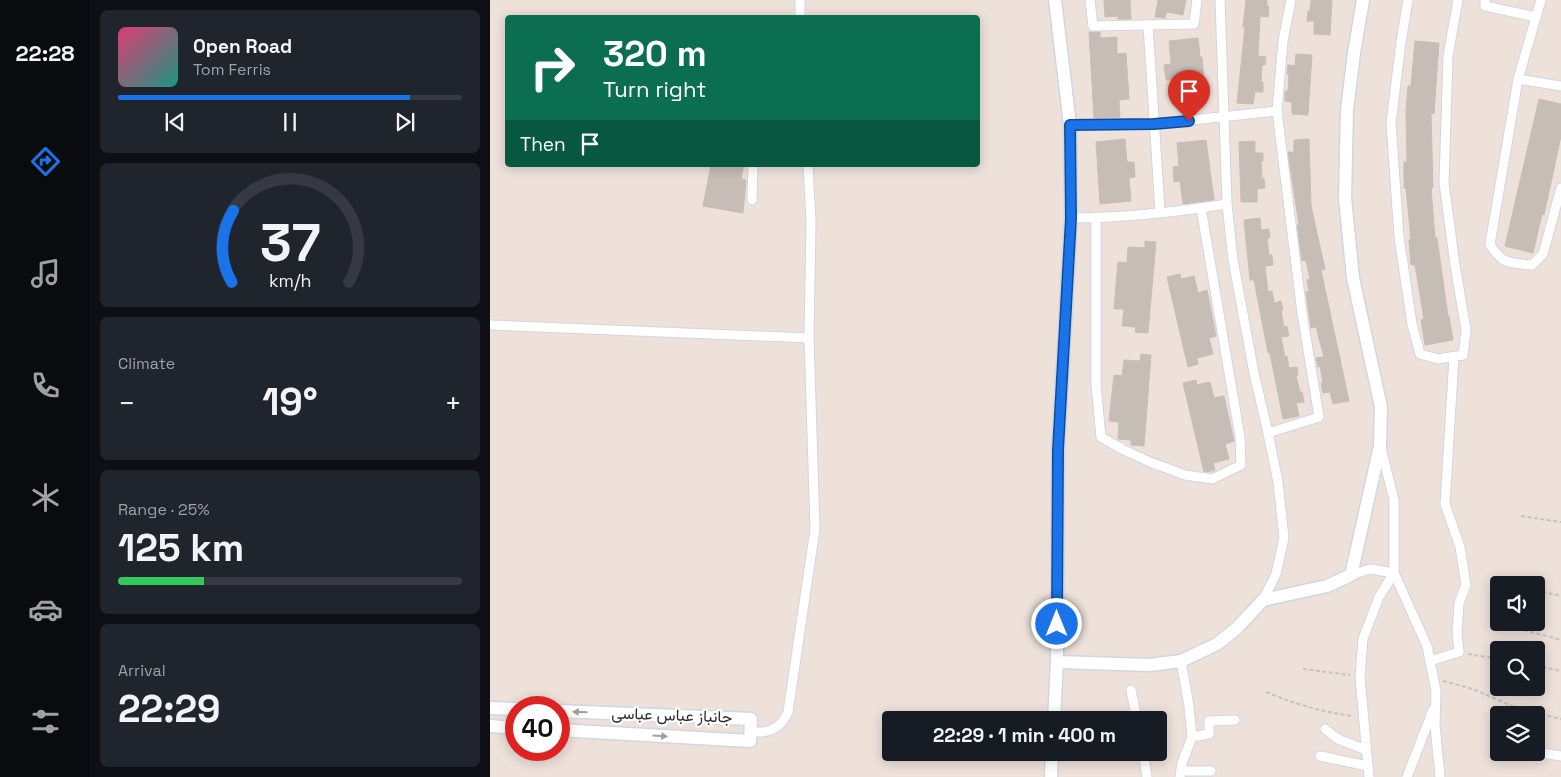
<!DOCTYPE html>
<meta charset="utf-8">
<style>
:root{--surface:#171b24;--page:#20242c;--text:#f1f3f6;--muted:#9ea1a6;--line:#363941;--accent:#1a73e8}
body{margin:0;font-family:"Space Grotesk",Vazirmatn,sans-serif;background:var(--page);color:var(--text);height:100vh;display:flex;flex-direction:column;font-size:19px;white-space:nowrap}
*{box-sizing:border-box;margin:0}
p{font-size:16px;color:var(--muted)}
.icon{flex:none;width:28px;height:28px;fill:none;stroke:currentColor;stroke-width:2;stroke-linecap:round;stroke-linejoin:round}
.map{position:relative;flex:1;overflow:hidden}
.details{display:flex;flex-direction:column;gap:10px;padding:10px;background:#0d0f14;width:400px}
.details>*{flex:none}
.guide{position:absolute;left:15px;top:15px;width:475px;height:152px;border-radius:5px;box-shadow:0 2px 12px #0003;background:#0b6e4f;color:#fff;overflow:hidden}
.controls{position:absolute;left:1000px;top:576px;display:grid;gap:10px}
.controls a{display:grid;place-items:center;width:55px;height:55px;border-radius:5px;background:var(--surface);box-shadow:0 2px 12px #0003;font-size:25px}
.speed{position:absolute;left:15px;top:696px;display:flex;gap:10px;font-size:25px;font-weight:700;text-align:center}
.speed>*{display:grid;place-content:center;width:65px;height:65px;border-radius:50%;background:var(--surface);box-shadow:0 2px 12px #0003;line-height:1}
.speed .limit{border:8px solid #d22;background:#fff;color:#111}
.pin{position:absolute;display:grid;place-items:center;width:42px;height:42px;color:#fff;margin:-51px -21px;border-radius:50% 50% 50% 0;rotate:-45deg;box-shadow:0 0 5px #0007}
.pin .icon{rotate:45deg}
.me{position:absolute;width:55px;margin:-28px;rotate:0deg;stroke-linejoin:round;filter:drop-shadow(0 0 4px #0008)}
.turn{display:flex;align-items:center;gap:18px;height:105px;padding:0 15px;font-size:22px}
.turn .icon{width:65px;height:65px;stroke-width:2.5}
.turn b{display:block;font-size:35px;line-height:42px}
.then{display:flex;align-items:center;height:48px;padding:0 15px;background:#0003;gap:10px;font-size:19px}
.big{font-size:38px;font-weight:800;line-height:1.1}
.details .tile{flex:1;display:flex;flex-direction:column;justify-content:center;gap:8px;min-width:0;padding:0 18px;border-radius:8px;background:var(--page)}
.details .dial{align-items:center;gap:0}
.dial svg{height:130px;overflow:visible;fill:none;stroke:var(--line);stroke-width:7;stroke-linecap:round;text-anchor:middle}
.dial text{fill:var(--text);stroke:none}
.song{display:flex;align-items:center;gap:15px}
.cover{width:60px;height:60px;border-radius:8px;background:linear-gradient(135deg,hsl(340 70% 55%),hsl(170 70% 35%))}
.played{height:5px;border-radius:2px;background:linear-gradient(90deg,var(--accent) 85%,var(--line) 85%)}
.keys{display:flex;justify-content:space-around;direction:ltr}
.heat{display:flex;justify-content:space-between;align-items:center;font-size:28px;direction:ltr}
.charge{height:8px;border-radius:4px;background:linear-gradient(90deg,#34c759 25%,var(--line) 0)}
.trip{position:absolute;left:392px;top:711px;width:285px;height:50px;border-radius:5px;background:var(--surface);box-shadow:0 2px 12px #0003;font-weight:800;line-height:50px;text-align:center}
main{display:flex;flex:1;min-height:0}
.tab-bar{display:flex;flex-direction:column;width:90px;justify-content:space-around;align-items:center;background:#090b0e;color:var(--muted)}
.tab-bar .icon{width:35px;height:35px}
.tab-bar .selected{color:var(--accent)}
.tab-bar b{font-size:22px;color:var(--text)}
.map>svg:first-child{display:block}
.building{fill:#c5bdb6;stroke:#c9bdb4}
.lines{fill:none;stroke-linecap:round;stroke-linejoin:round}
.street-casing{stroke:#cfd7e4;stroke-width:11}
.secondary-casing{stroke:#cfd7e4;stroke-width:15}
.path{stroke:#c3c3c3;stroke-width:2;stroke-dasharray:4 2.5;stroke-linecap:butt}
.street{stroke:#fff;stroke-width:9}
.secondary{stroke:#fff;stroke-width:12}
.oneway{fill:#9f9f9f}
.route-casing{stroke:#114b97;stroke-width:12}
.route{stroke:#1a73e8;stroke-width:9}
.labels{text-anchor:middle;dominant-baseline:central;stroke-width:4.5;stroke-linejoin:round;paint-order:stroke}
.street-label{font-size:16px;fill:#2a2a2a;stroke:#fff}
</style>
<main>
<nav class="tab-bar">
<b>22:28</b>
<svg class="icon selected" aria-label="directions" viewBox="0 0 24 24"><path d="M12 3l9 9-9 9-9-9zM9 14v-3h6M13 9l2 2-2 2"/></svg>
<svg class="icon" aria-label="music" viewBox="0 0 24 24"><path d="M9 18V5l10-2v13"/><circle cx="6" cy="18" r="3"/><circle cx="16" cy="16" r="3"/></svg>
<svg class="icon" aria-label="phone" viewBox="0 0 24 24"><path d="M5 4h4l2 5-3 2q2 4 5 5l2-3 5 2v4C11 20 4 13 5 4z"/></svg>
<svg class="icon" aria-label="climate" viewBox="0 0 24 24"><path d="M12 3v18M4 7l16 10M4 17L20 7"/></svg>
<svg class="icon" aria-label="car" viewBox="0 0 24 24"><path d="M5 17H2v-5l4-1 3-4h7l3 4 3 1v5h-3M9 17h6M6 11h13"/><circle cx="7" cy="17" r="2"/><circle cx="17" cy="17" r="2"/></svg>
<svg class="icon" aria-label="filters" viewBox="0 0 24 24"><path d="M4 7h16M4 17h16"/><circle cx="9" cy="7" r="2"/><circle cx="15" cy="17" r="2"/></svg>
</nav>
<section class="details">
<div class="tile">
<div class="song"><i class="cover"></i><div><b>Open Road</b><p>Tom Ferris</p></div></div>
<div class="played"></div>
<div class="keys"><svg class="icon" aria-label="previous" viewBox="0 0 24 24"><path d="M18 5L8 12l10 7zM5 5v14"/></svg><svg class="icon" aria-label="pause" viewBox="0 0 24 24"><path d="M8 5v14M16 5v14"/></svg><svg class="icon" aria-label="next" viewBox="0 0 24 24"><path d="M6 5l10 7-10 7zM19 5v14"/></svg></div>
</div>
<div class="tile dial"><svg viewBox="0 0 100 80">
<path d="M14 69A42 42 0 1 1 86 69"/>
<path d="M14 69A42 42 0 0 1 15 25" stroke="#1a73e8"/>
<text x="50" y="56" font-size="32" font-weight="700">37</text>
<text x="50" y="72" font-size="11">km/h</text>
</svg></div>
<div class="tile"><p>Climate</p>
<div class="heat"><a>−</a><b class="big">19°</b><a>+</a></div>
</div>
<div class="tile"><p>Range · 25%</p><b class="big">125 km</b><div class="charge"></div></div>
<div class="tile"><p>Arrival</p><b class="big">22:29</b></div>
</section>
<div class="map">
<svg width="1071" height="777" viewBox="0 0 1071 777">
<rect width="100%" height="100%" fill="#ede1da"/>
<g class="building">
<polygon points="614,0 640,0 641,19 628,19 628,16 615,17"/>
<polygon points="668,0 696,0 693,15 677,12 675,18 665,17"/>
<polygon points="756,0 777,0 777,6 779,7 778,17 770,16 768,56 776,57 775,65 772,65 771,82 773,82 773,92 765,92 763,104 747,103 755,27 753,27"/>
<polygon points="821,0 842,0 840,35 824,34 824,21 817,21 818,11 820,11"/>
<polygon points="599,32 610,32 610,38 627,37 627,54 636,53 639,99 629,100 630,117 604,118"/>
<polygon points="708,38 710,57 712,57 716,100 685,103 682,80 676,80 674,65 681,64 679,41"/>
<polygon points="925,41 949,43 944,114 941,113 943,188 941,188 945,238 947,238 958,316 959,316 963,340 935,345 931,320 934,319 925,265 921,265 919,240 921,240 916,188 914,188 914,162 917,162 916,111 918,86 921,86"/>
<polygon points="806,54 822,55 818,115 802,114 802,102 795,101 795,91 798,91 799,74 797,74 798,65 805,66"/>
<polygon points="1049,99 1071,104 1071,136 1054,215 1052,214 1043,253 1015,246"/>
<polygon points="635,139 637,162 644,162 645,177 639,178 641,201 610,204 606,142"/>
<polygon points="819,139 821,206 835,269 831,270 859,401 843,404 840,392 833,393 831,383 833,383 830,366 828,367 826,358 834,357 826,327 821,328 816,292 819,291 817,280 820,279 816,260 812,261 807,225 809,225 798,152 804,152 804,140"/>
<polygon points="716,140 724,200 693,204 690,181 684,182 683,167 689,166 687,143"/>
<polygon points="765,141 765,153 773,153 773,161 771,162 772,179 774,178 775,188 767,189 767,202 751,202 749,142"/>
<polygon points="221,165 254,165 251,179 256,180 253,213 213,206"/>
<polygon points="770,218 771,230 779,229 780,238 777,238 779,255 782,255 783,265 775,266 778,292 782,291 784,303 791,301 793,310 791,310 794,327 797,326 799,336 791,337 795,357 797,356 799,368 807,367 808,375 806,376 810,392 812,392 814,402 806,403 809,416 793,419 780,353 778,353 764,280 760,280 754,220"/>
<polygon points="655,241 666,242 658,333 645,332 646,327 632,326 634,309 624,309 628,262 637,263 638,247 655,248"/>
<polygon points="690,274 691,279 704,276 708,293 717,290 726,336 719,338 723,354 707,358 708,364 698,367 677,277"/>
<polygon points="651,354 661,355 654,446 641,445 641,440 628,439 629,422 619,421 624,375 632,376 634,360 650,361"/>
<polygon points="706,380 707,385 720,382 724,398 734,396 744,441 735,444 739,459 723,463 725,470 717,472 714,472 693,383"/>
</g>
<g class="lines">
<defs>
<g id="street">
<polyline points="310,0 310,18"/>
<polyline points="600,0 603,26 704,24 707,0"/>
<polyline points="730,0 737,204 743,260 764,373 778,433 829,417 812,313 787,111 793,41 801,0"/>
<polyline points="918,0 911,42 901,123 909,237 922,324 930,354 948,359 973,355 976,330 965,265 954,183 958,56 968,0"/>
<polyline points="995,0 995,6 1046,17"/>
<path d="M1051,0L1028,79L1000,244C1011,264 1020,263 1042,265L1053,254L1071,188"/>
<polyline points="658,25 670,211"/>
<polyline points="1028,79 1071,86"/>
<polyline points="580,125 664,124 787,111"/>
<polyline points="262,200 263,165"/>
<path d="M581,218C632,218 686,212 737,204"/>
<polyline points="606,218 606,386 611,437 634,450 660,462 695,475 722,479 751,465 750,437 711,208"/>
<polyline points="0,325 319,338"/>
<polyline points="891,448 904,500 904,573 937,646 946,691 945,725 950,777"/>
<polyline points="861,575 880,569 904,573 889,597 873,639 870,677 879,777"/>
<polyline points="773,600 786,574 794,538 788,482 778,433"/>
<polyline points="940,661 969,652 967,632 969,603 976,585 970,547 955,504 964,357"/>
<polyline points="641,690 647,720"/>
<polyline points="835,729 848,739 876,750"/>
<path d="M260,731C278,735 291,728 298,712L325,529L319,338L321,221L318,165"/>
<polyline points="702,737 719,734 719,721 745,720"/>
<polyline points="653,752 657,777"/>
<polyline points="1046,752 1071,756"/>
<polyline points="830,756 878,766"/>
<polyline points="691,771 721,771"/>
<polyline points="690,777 692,763 702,737 699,706 691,661"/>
<polyline points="917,777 943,710"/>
</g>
<g id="secondary">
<polyline points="567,662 659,665 691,661 727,644 747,628 773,600 837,586 861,575 890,446 891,407 863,278 855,198 857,110 864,53 873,0"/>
<polyline points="0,708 26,709"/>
<polyline points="69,711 261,719 260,741 69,730"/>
<polyline points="564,720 567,662 568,450 581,218 580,125 565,0"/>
<polyline points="0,726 26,728"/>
<polyline points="561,777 562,752"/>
</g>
</defs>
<use href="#street" class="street-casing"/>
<use href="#secondary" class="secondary-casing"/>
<g class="path">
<polyline points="1031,516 1071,522"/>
<polyline points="1013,583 1022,585"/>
<polyline points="1046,590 1071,596"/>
<polyline points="1034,630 1071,640"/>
<polyline points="978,654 1009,659"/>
<polyline points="1046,666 1071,671"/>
<polyline points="813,669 860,675"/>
<polyline points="953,681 983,689 1029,709 1071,719"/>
<path d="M776,692C805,704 832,712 863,716"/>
</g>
<use href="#street" class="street"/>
<use href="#secondary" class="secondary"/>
</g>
<defs><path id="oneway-solid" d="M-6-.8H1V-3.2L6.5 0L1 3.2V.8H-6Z" transform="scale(1.25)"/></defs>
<g class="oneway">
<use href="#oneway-solid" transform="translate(90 712) rotate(-178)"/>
<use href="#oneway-solid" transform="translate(170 736) rotate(3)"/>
</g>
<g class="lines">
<defs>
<polyline id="route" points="567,624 568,450 581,218 580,125 664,124 699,121"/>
</defs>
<use href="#route" class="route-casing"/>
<use href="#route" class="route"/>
</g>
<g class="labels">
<g class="street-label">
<text transform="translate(182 715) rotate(2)">جانباز عباس عباسی</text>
</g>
</g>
</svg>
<div class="controls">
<a><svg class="icon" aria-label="sound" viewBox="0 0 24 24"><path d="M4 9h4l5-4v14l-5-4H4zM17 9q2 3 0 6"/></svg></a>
<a><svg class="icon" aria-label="search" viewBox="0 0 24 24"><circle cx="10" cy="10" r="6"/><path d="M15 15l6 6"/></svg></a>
<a><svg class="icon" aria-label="layers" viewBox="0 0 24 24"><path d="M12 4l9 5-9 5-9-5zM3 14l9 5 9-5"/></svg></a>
</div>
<div class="speed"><div class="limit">40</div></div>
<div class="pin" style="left:699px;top:121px;background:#d93025"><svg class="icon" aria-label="arrive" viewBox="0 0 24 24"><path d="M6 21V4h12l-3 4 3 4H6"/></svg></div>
<svg class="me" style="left:567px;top:624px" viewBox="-20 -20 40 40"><circle r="17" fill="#1a73e8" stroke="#fff" stroke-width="3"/><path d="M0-11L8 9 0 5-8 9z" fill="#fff"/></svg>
<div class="trip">22:29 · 1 min · 400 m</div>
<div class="guide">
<div class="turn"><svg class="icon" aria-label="right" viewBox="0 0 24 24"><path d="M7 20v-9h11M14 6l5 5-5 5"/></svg><div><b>320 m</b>Turn right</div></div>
<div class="then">Then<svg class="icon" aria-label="arrive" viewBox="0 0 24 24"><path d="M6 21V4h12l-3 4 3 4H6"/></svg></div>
</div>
</div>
</main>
